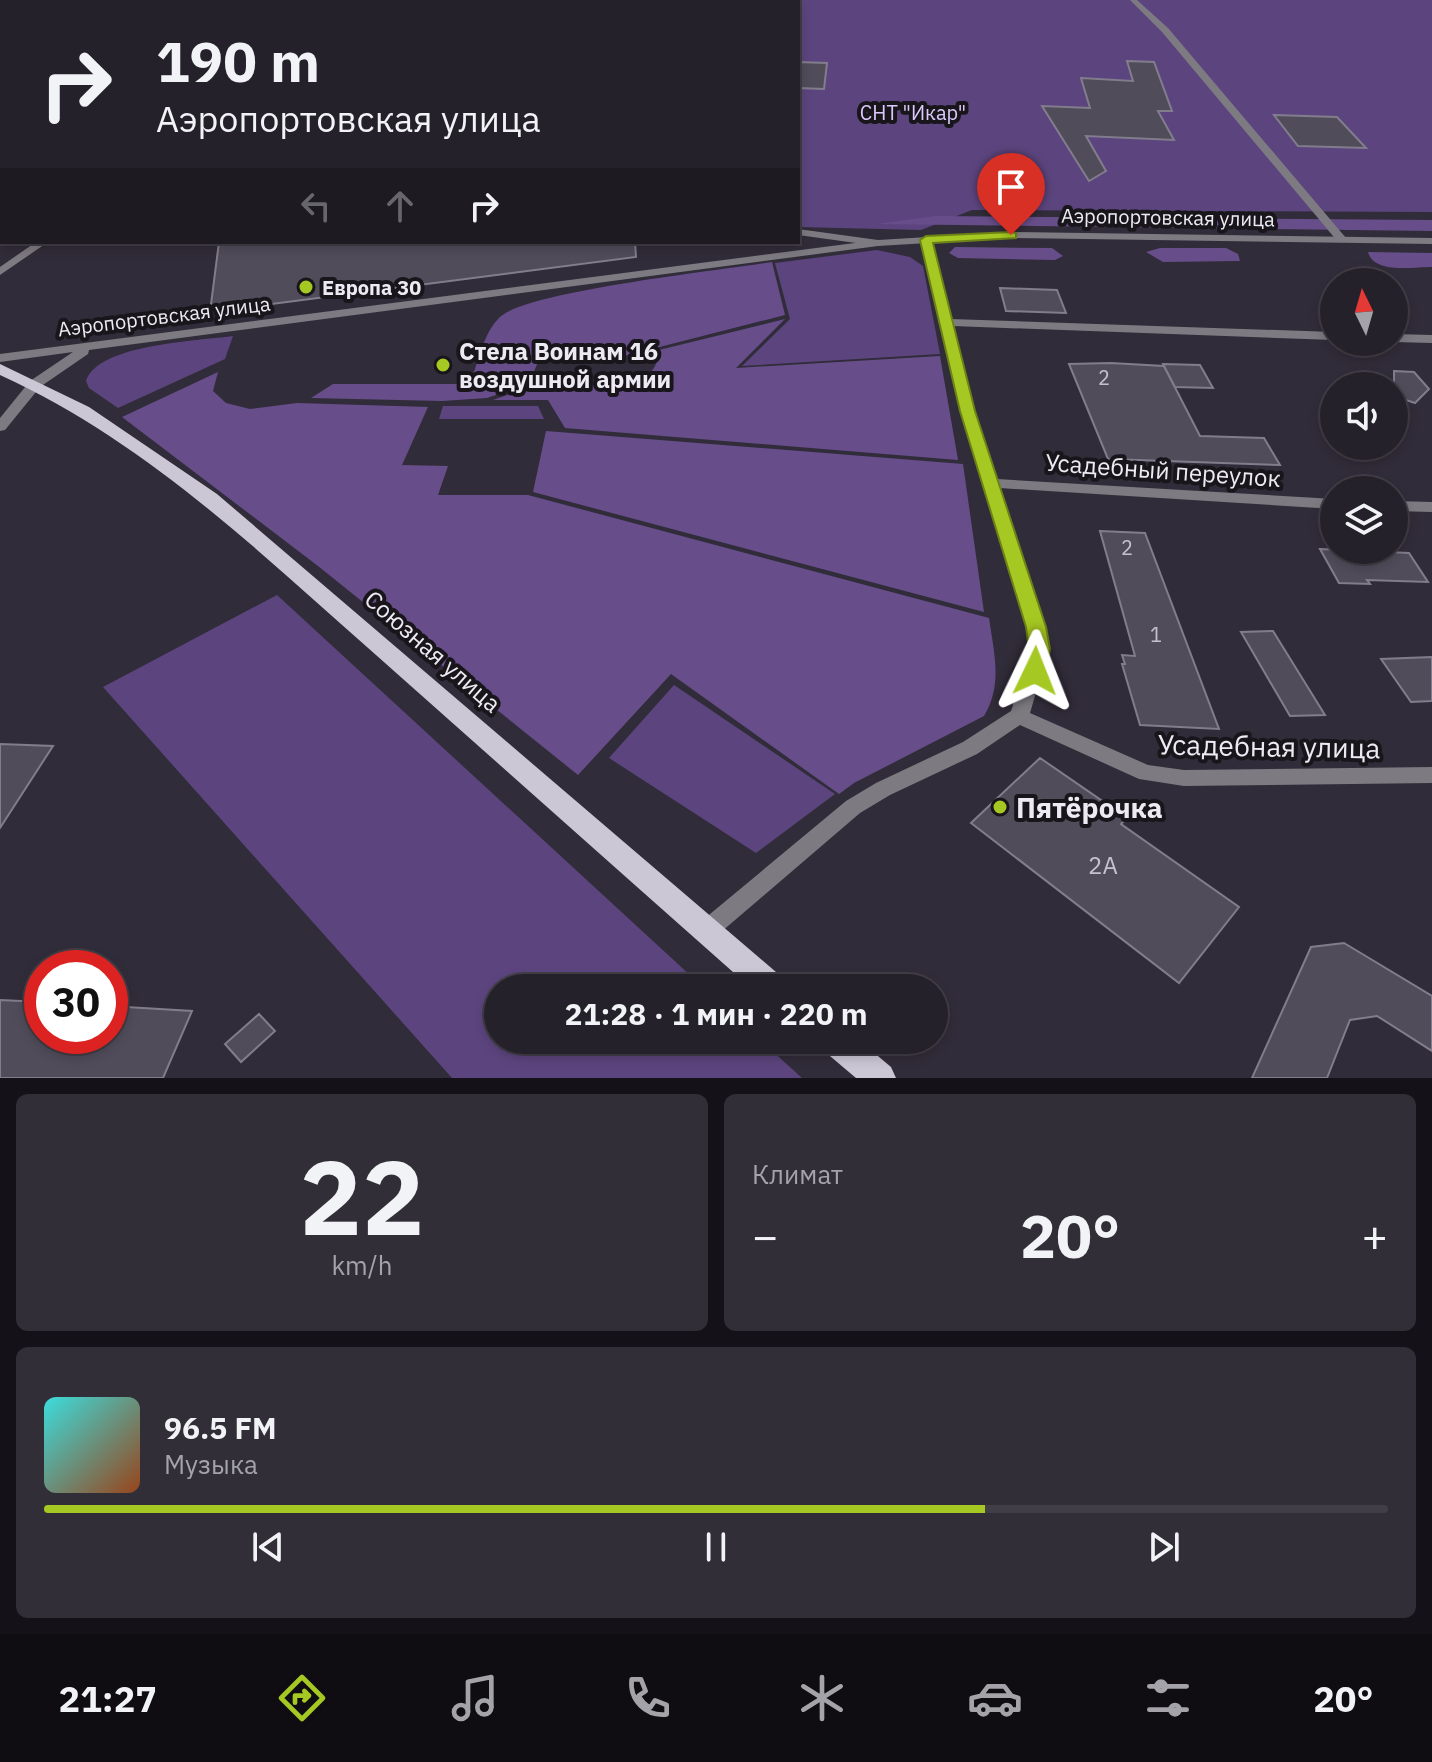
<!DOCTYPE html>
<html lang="ru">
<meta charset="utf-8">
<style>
:root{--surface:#25212b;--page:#312e37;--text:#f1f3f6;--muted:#a3a3a9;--line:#423e47;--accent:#a6c822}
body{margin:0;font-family:"IBM Plex Sans",sans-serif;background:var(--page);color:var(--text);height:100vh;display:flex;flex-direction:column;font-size:30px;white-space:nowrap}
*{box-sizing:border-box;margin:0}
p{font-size:26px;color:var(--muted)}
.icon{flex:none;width:44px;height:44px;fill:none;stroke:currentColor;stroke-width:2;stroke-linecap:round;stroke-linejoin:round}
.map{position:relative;height:1078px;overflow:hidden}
.side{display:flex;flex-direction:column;gap:16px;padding:16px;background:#141218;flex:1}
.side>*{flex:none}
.banner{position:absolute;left:0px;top:0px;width:800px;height:244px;box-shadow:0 4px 12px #0003,0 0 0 2px var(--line);background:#25212b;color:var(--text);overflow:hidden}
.needle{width:52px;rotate:355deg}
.controls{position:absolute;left:1320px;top:268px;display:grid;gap:16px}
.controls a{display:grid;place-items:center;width:88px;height:88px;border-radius:50%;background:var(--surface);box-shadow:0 4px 12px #0003,0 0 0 2px var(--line);font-size:40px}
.speed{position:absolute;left:24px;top:950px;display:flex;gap:16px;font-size:40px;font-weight:700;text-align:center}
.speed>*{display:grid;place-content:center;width:104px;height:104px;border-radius:50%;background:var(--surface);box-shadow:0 4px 12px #0003,0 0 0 2px var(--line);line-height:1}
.speed .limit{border:12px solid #d22;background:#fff;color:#111}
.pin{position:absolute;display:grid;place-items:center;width:68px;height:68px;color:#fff;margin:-82px -34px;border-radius:50% 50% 50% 0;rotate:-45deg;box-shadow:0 0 8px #0007}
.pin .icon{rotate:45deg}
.me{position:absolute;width:88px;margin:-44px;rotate:2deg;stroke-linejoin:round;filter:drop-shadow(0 0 6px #0008)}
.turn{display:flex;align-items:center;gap:28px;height:168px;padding:0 24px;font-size:36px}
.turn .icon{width:104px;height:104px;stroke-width:2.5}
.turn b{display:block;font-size:56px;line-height:68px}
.lanes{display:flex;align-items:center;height:76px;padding:0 24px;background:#0003;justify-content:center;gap:40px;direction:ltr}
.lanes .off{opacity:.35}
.big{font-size:60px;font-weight:800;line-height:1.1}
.side .tile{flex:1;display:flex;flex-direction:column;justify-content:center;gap:12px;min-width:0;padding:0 28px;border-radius:12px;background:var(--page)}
.side .dial{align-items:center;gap:0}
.dial b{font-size:104px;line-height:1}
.song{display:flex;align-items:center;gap:24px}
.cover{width:96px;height:96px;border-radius:12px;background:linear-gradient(135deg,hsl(180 70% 55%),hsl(20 70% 35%))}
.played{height:8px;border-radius:4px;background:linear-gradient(90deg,var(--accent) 70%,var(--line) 70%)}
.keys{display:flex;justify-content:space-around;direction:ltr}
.heat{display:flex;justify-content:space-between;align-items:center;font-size:44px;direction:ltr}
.side .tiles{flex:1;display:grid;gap:16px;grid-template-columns:1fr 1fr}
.tile:last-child{grid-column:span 2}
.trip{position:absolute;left:484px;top:974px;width:464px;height:80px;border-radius:40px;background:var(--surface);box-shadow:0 4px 12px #0003,0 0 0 2px var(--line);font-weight:800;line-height:80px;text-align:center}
.tab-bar{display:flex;height:128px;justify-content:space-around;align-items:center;background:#0f0d11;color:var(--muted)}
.tab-bar .icon{width:56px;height:56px}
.tab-bar .current{color:var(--accent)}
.tab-bar b{font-size:36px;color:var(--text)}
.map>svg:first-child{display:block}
.green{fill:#5c457e}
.forest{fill:#674e8a}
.building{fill:#514c5a;stroke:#827d8c;stroke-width:2}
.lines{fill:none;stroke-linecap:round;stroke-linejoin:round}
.minor{fill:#7d7b81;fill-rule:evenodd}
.tertiary{fill:#7d7b81;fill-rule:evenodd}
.primary{fill:#ccc7d5;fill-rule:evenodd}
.route{fill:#a6c822;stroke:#6c8216;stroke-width:2}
.poi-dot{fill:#a6c822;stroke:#18161b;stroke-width:3}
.labels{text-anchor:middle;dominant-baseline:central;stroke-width:8;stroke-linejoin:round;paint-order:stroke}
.far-park-label{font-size:20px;fill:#ddc9fe;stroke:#18161b}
.far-street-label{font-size:20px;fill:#edeaf3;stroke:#18161b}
.far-poi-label{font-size:20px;font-weight:bold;fill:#edeaf3;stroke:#18161b;text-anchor:start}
.number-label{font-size:20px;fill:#c6c2cd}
.poi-label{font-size:24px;font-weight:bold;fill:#edeaf3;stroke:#18161b;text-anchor:start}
.street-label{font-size:24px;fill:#edeaf3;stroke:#18161b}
.near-number-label{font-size:24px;fill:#c6c2cd}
.near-street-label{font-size:28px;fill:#edeaf3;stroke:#18161b}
.near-poi-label{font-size:28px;font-weight:bold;fill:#edeaf3;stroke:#18161b;text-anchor:start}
</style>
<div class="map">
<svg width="1432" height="1078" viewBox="0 0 1432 1078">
<rect width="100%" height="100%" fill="#312c39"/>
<g class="green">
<polygon points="0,0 322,1 2,2 2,162"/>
<polygon points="722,0 1432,0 1432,212 972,210 921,230 798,227 798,2 705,2"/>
<polygon points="877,250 910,257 923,266 940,354 742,366 790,319 775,263"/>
<path d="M233,336L225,359L118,408L89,388L86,381C98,344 198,341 233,336Z"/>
<polygon points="443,406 538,406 544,419 439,419"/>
<polygon points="277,595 704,988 498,988 498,1040 760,1040 802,1078 452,1078 103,687"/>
<polygon points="674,685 835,794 756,853 609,758"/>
</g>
<g class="forest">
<polygon points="936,216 1432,220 1432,231 876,224"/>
<polygon points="955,247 1052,248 1063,256 1055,260 958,258 949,253"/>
<polygon points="1160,248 1226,248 1238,254 1240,261 1163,262 1146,252"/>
<path d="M1368,252L1432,253V267C1412,267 1374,274 1368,252Z"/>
<path d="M772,262L785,315L601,362C584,345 556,349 538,362L533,374L538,381L487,398L442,401L311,398L333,384H470C478,363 483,333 500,317C527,291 724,270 772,262Z"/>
<path d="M785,319L736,368L940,356L958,460L565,428L548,400H493L565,375C590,391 649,395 658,358L655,351Z"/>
<path d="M218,372L213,391L226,403L250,409L297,403L428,407L402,465L448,466L438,495H528L989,618C994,653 1003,685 984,716L854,783L839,794L671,674L578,775L318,566L122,417Z"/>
<polygon points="546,431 963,464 984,612 533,492"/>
</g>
<g class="building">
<polygon points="1127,61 1154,62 1172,111 1158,111 1174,140 1086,136 1106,171 1089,181 1042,106 1090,108 1081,78 1133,81"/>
<polygon points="798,62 827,63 824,89 798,88"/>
<polygon points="1274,115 1337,117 1366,148 1298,146"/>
<polygon points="219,242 635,242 636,257 210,312"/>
<polygon points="1000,288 1057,290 1066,313 1006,311"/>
<polygon points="1111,363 1164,366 1200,436 1264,438 1280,465 1108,459 1069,364"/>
<polygon points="1163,364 1200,365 1213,388 1175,387"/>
<polygon points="1394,371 1414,372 1429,389 1415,403 1394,396"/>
<polygon points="1100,531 1145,533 1219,729 1140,725 1122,664 1125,664 1122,655 1135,656"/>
<polygon points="1320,549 1409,553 1428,582 1367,580 1370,584 1339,583"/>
<polygon points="1273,631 1325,715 1290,716 1241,632"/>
<polygon points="1432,657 1432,701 1411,702 1381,659"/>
<polygon points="0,744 53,746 0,828"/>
<polygon points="1040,758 1127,818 1121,824 1239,907 1179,983 971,823"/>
<polygon points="1344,943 1432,996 1432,1051 1377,1016 1350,1020 1327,1078 1252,1078 1311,947"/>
<polygon points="0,1000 42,1002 42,1036 110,1036 110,1006 192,1011 163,1078 0,1078"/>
<polygon points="259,1014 275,1031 241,1062 225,1044"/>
</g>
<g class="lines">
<g class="minor">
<polygon points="1130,0 1137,0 1168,28 1346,238 1346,242 1338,242 1162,32"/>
<polygon points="798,229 878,240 883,243 878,246 798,235"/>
<polygon points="926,237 931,240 951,319 1334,332 1334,340 953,326 975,411 997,479 1334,499 1334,509 1000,488 1045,627 1045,662 1030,713 1148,765 1184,770 1432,767 1432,783 1184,786 1139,779 1020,725 977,754 890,795 860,813 714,938 706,942 698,938 695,931 698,924 846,801 876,783 963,742 1011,711 1027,662 1027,627 961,411 941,325 938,322 939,320 921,240"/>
<polygon points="36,242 48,242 0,275 0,267"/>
<polygon points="1394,334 1432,335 1432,343 1394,342"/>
<polygon points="1394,501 1432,502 1432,512 1394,511"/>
</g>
<polygon class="tertiary" points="1011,232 1432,238 1432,244 1011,238 878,246 89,350 88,354 40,387 5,430 0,431 0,418 30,381 73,352 0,362 0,354 878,240"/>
<g class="primary">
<path d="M0,364L89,407L217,494L783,978L788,988H751C626,877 501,766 376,655C258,551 145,441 0,375Z"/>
<polygon points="820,1040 859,1040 891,1067 896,1078 856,1078 824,1051"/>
</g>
</g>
<polygon class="route" points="1011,232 1016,233 1016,238 933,243 975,411 1046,627 1050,649 1046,671 1035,679 1025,671 1029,649 1026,627 960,411 920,240 926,236"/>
<g class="poi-dot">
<circle cx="306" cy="287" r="8"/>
<circle cx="443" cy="365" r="8"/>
<circle cx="1000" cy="807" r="8"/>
</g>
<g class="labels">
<g class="far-park-label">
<text x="913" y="112">СНТ "Икар"</text>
</g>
<g class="far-street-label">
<text transform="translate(1168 217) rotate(1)">Аэропортовская улица</text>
<text transform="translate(164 316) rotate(-7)">Аэропортовская улица</text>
</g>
<g class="far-poi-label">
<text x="322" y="287">Европа 30</text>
</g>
<g class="number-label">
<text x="1104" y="377">2</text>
<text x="1127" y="547">2</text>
<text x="1156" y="634">1</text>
</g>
<g class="poi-label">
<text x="459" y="351">Стела Воинам 16<tspan x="459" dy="28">воздушной армии</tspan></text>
</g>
<g class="street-label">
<text transform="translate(1163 470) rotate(4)">Усадебный переулок</text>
<text transform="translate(433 651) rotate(41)">Союзная улица</text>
</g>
<g class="near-number-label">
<text x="1103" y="865">2А</text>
</g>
<g class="near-street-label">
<text transform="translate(1269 746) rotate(1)">Усадебная улица</text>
</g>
<g class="near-poi-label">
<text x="1016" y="807">Пятёрочка</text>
</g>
</g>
</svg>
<div class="controls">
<a><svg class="needle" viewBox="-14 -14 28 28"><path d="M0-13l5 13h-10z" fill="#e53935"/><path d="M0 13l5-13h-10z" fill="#a3a3a9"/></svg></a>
<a><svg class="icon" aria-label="sound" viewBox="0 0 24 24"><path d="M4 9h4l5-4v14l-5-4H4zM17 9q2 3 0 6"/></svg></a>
<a><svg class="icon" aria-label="layers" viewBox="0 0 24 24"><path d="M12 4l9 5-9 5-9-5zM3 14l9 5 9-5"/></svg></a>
</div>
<div class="speed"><div class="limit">30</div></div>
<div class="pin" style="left:1011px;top:235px;background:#d93025"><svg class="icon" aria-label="arrive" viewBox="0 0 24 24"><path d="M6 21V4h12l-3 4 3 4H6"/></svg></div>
<svg class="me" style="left:1035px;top:671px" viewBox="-20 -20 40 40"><path d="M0-17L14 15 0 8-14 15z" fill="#a6c822" stroke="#fff" stroke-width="4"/></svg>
<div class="trip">21:28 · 1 мин · 220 m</div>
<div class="banner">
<div class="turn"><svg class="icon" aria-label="right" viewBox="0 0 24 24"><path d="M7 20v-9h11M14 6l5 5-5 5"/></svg><div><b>190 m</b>Аэропортовская улица</div></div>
<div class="lanes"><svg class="icon off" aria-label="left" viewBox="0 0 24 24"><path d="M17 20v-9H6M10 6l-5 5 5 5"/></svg><svg class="icon off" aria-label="ahead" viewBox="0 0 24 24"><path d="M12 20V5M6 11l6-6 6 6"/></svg><svg class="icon" aria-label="right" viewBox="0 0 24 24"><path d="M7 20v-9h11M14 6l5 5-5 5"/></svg></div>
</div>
</div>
<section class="side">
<div class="tiles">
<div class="tile dial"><b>22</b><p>km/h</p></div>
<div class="tile"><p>Климат</p>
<div class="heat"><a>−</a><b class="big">20°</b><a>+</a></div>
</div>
<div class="tile">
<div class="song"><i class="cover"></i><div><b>96.5 FM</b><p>Музыка</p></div></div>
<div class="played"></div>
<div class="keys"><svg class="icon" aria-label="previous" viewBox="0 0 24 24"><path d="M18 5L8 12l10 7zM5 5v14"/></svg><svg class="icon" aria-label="pause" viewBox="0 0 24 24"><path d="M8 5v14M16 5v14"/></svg><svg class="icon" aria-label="next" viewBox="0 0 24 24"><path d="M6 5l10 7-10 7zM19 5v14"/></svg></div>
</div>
</div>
</section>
<nav class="tab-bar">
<b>21:27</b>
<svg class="icon current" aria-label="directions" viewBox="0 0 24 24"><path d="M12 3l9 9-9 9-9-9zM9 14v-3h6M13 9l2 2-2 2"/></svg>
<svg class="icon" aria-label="music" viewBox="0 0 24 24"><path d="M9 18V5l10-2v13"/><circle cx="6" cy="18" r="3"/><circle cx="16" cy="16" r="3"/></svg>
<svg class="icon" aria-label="phone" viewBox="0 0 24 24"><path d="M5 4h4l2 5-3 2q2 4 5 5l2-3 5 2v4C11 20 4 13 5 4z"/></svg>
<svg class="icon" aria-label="climate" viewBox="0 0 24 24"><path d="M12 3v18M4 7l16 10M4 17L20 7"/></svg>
<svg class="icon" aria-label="car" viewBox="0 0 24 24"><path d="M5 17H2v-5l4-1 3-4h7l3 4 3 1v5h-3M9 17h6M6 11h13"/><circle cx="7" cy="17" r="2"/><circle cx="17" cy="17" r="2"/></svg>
<svg class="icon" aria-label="filters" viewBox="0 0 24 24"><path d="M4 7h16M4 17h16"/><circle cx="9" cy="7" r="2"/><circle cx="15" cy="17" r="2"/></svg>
<b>20°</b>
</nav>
